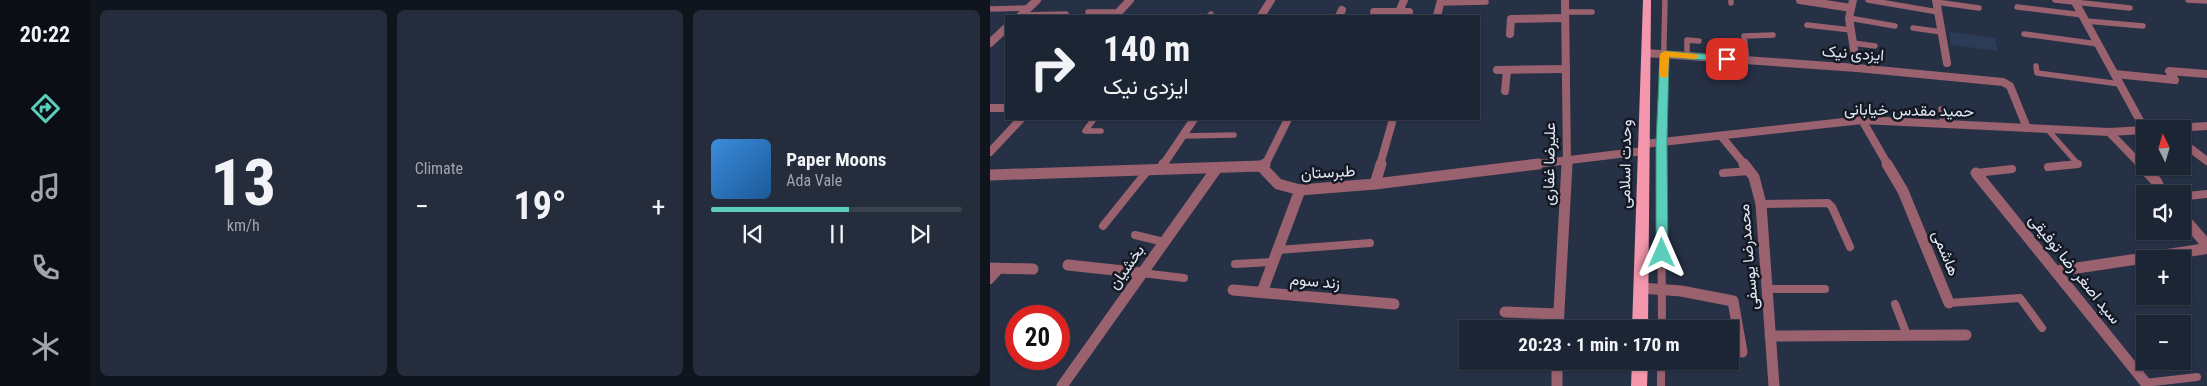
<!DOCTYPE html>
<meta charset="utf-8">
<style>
:root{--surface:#1c2534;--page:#252d3c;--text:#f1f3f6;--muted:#a0a5ac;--line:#3a424f;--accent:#5bcebc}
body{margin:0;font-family:"Roboto Condensed",Vazirmatn,sans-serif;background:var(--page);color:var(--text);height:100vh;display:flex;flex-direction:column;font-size:19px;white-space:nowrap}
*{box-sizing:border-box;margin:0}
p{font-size:16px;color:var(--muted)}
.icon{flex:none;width:28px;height:28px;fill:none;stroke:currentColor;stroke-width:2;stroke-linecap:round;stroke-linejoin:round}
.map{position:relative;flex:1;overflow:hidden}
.side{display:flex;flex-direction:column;gap:10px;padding:10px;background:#0f141d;width:900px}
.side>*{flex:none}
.banner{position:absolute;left:15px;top:15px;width:475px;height:105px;border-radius:0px;box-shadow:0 1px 4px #0004,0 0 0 1px var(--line);background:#1c2534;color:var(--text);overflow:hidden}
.needle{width:32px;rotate:355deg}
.buttons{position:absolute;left:1146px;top:120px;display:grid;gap:10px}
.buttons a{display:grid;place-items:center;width:55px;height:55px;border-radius:0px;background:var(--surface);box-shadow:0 1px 4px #0004,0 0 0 1px var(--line);font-size:25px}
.speed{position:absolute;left:15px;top:305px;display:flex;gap:10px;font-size:25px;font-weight:700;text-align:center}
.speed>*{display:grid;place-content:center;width:65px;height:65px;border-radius:50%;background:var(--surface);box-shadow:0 1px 4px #0004,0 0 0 1px var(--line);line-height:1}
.speed .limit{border:8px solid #d22;background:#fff;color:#111}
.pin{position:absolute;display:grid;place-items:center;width:42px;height:42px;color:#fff;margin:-21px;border-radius:10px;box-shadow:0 2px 8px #0006}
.me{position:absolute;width:55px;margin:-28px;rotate:0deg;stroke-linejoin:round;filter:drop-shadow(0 0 4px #0008)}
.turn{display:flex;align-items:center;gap:18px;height:105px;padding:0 15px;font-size:22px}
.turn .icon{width:65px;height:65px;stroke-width:2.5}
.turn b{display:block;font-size:35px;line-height:42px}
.big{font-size:38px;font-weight:700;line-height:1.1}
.side .card{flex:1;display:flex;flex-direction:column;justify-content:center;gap:8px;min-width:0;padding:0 18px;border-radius:8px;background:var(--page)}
.side .dial{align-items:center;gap:0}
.dial b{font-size:65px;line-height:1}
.song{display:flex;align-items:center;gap:15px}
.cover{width:60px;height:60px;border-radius:8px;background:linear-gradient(135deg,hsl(210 70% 55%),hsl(210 70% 35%))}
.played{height:5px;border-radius:2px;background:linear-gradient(90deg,var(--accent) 55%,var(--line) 55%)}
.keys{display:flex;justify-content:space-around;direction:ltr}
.heat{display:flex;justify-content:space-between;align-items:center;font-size:28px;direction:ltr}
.side .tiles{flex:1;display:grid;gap:10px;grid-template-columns:repeat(3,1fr)}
.trip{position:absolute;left:469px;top:320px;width:280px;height:50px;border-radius:0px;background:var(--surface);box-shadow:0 1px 4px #0004,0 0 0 1px var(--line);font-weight:700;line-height:50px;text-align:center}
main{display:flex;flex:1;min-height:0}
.dock{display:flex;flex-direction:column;width:90px;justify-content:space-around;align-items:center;background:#0b0f15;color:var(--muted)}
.dock .icon{width:35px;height:35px}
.dock .active{color:var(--accent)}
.dock b{font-size:22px;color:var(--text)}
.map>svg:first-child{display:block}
.built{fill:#2c3b56}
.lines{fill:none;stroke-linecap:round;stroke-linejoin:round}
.service-far1{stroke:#9a616e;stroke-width:5.5}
.service{stroke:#9a616e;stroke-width:8}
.minor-far1{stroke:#9a616e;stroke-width:8}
.minor{stroke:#9a616e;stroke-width:11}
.tertiary-far1{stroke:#9a616e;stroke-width:8}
.tertiary{stroke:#9a616e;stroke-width:11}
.primary{fill:#f497ad;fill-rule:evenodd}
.route{fill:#5bcebc;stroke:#3b867a}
.slow{fill:#f59e0b}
.labels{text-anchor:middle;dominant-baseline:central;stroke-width:5;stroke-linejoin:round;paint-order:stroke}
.street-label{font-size:16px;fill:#dfe7f4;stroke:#141923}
</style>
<main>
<nav class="dock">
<b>20:22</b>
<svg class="icon active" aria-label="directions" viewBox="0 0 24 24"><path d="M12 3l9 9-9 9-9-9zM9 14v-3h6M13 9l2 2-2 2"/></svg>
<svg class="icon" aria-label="music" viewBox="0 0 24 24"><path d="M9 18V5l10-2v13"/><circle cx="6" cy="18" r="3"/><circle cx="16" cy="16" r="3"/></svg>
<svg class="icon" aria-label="phone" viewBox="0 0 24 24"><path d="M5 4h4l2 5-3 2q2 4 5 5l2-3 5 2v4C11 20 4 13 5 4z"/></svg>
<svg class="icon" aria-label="climate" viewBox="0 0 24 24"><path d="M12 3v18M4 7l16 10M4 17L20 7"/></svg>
</nav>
<section class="side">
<div class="tiles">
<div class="card dial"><b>13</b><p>km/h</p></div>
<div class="card"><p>Climate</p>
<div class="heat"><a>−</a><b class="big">19°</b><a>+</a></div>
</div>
<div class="card">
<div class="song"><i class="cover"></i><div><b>Paper Moons</b><p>Ada Vale</p></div></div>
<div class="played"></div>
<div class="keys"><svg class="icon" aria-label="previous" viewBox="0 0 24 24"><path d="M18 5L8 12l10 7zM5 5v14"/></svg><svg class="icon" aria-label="pause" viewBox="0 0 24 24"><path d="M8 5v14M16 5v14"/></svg><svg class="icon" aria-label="next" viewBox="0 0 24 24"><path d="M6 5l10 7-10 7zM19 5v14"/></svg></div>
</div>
</div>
</section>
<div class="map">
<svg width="1217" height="386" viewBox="0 0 1217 386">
<rect width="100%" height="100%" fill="#263146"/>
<polygon class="built" points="959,32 1005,38 1008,51 961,45"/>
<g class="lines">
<g class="service-far1">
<polyline points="741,0 741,3"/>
<polyline points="878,0 948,12"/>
<polyline points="1065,0 1140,8"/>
<polyline points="1198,0 1217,1"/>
<polyline points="946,2 989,8"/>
<polyline points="450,3 496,2"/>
<polyline points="1027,7 1093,15"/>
<polyline points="0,9 38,8"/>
<polyline points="98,12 129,12"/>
<polyline points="575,12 602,12"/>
<polyline points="31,15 76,14"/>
<polyline points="219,16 221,14"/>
<polyline points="859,18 905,26"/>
<polyline points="1096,21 1153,26"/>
<polyline points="817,25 861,30"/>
<polyline points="923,28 952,32"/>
<polyline points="1034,34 1108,44"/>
<polyline points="863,43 885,46"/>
<polyline points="697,56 697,40 709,41"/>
<polyline points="757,60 754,36 783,35"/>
<polyline points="1046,66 1047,73 1130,84"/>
<polyline points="951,109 953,124"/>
<polyline points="104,119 95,131 111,131"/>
<polyline points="1057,129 1088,164 1075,165"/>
<polyline points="192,136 244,135"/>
<polyline points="671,165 675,0"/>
</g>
<g class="service">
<polyline points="671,164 672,329"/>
<polyline points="1058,167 1088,164"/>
<polyline points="733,173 759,171"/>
<polyline points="986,173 1022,169"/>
<polyline points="1197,196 1217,194"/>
<polyline points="771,204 838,203 842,207 860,247"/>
<polyline points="113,226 158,170"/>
<polyline points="145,235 174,242"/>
<polyline points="288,250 380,243"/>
<polyline points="245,264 283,262"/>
<polyline points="152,273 194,278"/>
<polyline points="0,280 11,268"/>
<polyline points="778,289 835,289"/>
<polyline points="959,303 1030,298 1052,328"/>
<polyline points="905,304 917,335"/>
<polyline points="671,361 671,386"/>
<polyline points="1155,383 1207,377"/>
</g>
<g class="minor-far1">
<polyline points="810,0 861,8"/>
<polyline points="863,0 859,18 867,68"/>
<polyline points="946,0 957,63"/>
<polyline points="1084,0 1155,130"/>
<polyline points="384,12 419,12"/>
<polyline points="409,12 414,0"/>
<polyline points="30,16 47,0"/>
<polyline points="125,16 140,0"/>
<polyline points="271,16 281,0"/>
<polyline points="349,16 352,10"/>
<polyline points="447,16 451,0"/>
<polyline points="520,34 521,19 575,18"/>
<polyline points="0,43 16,28"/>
<polyline points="656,53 867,68 1013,82 1020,86 1037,128"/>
<polyline points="507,70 576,69"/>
<polyline points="1125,74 1185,80 1179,71 1217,74"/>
<polyline points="515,91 517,70"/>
<polyline points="0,108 16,108"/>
<polyline points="872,120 898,165"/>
<polyline points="1169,129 1217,126"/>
<polyline points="1119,132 1151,165"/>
<polyline points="731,136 755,165"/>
<polyline points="1192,142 1217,161"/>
<polyline points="654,144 872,120 1119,132 1155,130"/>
<polyline points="0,152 31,119"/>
<polyline points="173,165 204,119"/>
<polyline points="275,165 298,119"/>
<polyline points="390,165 403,119"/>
<polyline points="538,165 654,151"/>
</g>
<g class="minor">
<polyline points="754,164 764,177 771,204 784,386"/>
<polyline points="897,164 913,191 959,303"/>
<polyline points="1150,164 1166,181 1173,194"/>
<polyline points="274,167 275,164"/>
<polyline points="171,169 174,164"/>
<polyline points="986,173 1158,386"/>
<polyline points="0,175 271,166 288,184 310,190 385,184 548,164"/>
<polyline points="385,184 391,164"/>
<polyline points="78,265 152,273"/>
<polyline points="0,268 43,269"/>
<polyline points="1067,271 1214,249 1217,245 1192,216"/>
<polyline points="651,288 691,291 743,301 752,352"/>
<polyline points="243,290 404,304"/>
<polyline points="272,292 310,190"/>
<polyline points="515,312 568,314"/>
<polyline points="780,336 976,335"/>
<polyline points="72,386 227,168"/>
</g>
<polyline class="tertiary-far1" points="575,0 577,165"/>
<g class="tertiary">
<polyline points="568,329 577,164"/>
<polyline points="567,361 567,386"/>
</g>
<g class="primary">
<polygon points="653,0 661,0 658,329 642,329"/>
<polygon points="642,361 658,361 657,386 641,386"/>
</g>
</g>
<polygon class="route" points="674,51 737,56 741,59 737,62 679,57 677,143 678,253 676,256 668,256 666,253 666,143 670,54"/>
<polygon class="slow" points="674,51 705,54 709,56 705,59 679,57 678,76 674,78 669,76 670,54"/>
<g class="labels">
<g class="street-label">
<text transform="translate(863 53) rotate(4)">ایزدی نیک</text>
<text transform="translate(919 110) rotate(1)">حمید مقدس خیابانی</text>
<text transform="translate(559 164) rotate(-89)">علیرضا غفاری</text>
<text transform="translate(635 164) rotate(-89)">وحدت اسلامی</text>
<text transform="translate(338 172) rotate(-3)">طبرستان</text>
<text transform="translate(956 253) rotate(68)">هاشمی</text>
<text transform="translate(758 257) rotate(-95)">محمدرضا یوسفی</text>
<text transform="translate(136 267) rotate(-55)">بخشیان</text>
<text transform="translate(1085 269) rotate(51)">سید اصغر رضا توفیقی</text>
<text transform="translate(325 281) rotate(5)">زند سوم</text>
</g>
</g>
</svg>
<div class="buttons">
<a><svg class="needle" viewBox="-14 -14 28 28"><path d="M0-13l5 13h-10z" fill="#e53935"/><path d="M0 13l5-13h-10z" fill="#a0a5ac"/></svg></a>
<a><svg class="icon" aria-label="sound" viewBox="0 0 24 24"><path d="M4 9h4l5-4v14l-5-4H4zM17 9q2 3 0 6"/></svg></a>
<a>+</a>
<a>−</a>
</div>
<div class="speed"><div class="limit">20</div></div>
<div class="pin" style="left:737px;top:59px;background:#d93025"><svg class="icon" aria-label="arrive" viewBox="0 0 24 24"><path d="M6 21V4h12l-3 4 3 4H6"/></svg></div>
<svg class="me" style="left:672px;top:253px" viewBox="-20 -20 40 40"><path d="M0-17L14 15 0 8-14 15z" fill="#5bcebc" stroke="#fff" stroke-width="4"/></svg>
<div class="trip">20:23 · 1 min · 170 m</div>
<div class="banner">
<div class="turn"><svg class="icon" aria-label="right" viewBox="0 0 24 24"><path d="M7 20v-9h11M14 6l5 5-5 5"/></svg><div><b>140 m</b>ایزدی نیک</div></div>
</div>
</div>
</main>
